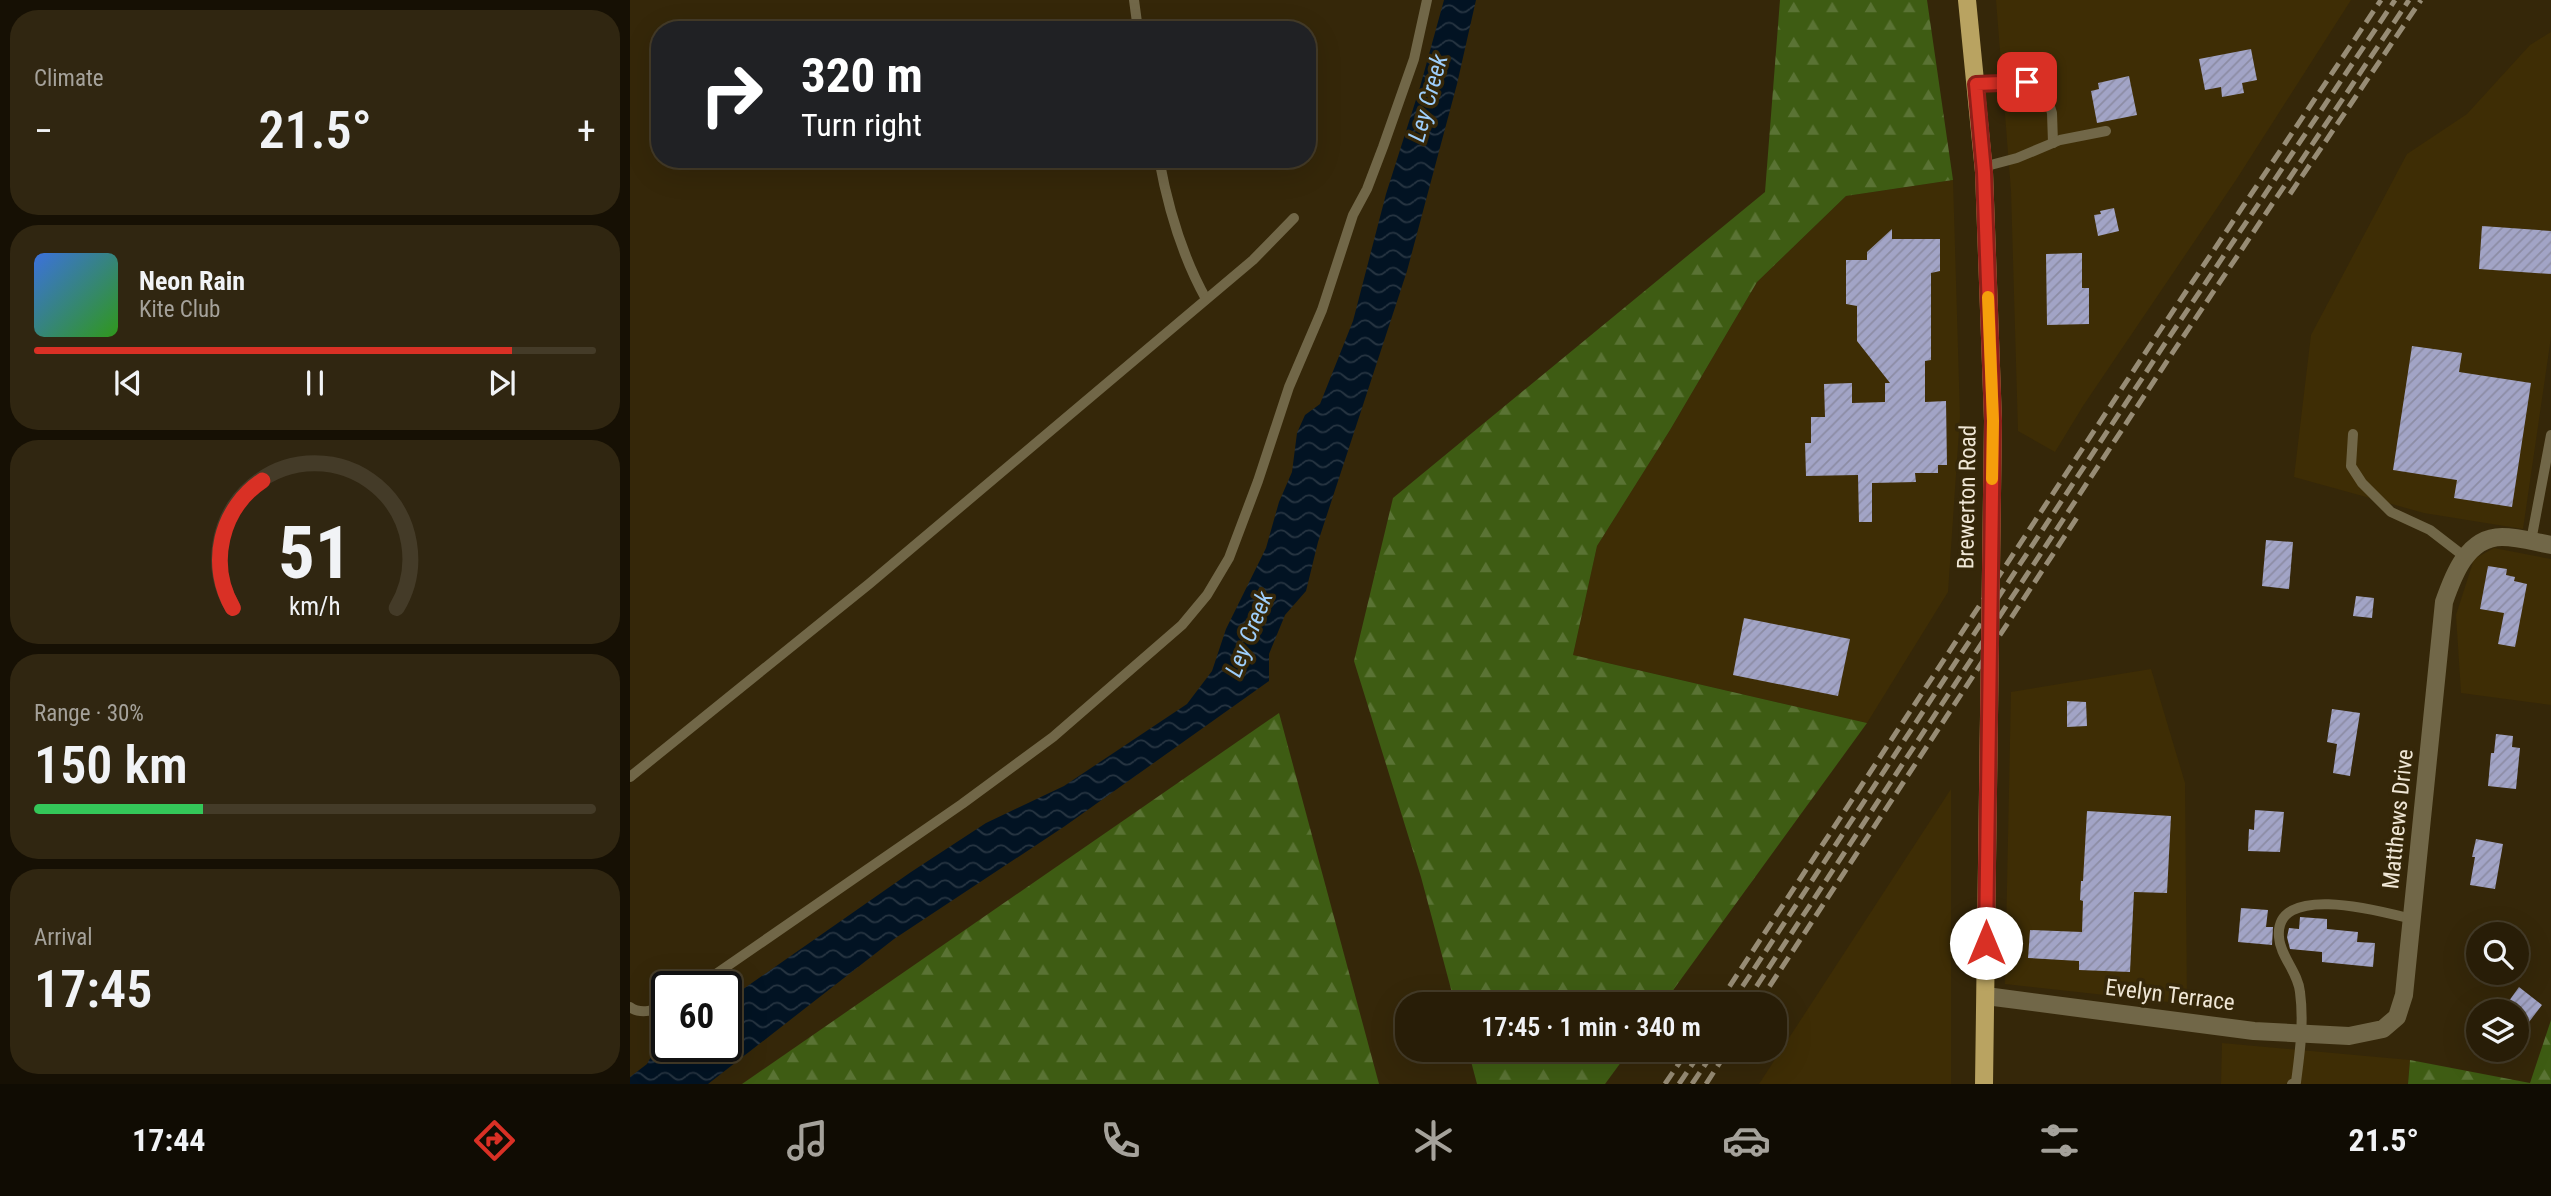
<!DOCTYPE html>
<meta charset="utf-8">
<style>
:root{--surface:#281d07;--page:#302611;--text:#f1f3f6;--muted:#a5a29b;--line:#443b28;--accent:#d93025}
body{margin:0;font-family:"Roboto Condensed",sans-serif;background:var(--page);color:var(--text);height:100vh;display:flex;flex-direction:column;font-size:26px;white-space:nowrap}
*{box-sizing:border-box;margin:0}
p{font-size:23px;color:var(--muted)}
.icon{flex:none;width:38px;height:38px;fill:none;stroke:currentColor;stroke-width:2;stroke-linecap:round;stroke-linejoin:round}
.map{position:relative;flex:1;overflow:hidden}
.sheet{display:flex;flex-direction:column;gap:10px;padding:10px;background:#161004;width:630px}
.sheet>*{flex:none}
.guide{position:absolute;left:21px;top:21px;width:665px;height:147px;border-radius:28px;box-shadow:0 7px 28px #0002,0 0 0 2px var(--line);background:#202124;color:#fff;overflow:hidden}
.tools{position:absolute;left:1836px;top:922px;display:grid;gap:14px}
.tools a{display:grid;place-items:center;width:63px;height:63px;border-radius:50%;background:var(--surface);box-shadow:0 7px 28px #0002,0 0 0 2px var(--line);font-size:35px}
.speed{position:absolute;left:21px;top:971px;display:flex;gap:14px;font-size:35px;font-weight:700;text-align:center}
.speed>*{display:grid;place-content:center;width:91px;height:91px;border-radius:50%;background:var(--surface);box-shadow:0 7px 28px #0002,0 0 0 2px var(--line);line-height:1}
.speed .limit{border:4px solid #111;border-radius:10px;background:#fff;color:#111}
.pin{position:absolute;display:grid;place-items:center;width:60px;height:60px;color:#fff;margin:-30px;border-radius:14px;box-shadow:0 4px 10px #0006}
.me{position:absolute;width:77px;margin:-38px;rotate:0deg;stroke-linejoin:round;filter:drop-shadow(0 0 5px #0008)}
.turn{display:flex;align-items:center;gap:24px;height:147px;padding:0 35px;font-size:32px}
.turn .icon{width:91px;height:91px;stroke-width:2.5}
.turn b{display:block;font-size:49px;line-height:60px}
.big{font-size:52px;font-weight:600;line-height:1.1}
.sheet .widget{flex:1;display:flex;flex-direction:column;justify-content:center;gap:10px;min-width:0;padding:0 24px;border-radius:28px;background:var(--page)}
.sheet .dial{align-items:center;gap:0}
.dial svg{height:182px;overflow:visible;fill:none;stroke:var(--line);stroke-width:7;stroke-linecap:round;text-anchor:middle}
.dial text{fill:var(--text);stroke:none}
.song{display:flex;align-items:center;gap:21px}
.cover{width:84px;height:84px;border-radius:10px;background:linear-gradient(135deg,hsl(220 70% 55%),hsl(110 70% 35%))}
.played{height:7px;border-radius:4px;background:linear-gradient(90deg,var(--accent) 85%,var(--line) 85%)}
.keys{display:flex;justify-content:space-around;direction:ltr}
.heat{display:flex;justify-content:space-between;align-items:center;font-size:38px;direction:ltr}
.charge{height:10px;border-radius:5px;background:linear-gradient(90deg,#34c759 30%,var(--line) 0)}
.trip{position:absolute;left:765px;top:992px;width:392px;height:70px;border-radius:28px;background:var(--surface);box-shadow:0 7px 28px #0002,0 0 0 2px var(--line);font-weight:600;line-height:70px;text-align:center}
.tabs{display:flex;height:112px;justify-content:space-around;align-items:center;background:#100c03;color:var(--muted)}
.tabs .icon{width:49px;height:49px}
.tabs .selected{color:var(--accent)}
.tabs b{font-size:32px;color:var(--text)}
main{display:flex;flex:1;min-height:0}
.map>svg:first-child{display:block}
.built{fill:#3e2d05}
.forest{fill:url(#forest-firs)}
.water{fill:url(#water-waves)}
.building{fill:url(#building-hatch)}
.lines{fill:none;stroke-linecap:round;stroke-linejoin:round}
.service{stroke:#716748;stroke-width:10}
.minor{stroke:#716748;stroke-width:18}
.primary{stroke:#b9a361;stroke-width:18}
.rail{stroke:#978c75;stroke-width:5;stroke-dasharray:14 7;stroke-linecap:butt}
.route-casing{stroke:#8d1f18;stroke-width:18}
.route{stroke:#d93025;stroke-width:12}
.slow{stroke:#f59e0b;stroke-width:12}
.labels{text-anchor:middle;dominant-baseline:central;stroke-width:7;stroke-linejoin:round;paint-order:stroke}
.street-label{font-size:23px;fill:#efe6d5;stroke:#352709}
.water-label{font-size:24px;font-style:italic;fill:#9ecefb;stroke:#352709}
</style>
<main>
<section class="sheet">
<div class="widget"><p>Climate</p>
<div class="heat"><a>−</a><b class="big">21.5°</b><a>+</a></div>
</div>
<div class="widget">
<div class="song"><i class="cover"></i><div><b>Neon Rain</b><p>Kite Club</p></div></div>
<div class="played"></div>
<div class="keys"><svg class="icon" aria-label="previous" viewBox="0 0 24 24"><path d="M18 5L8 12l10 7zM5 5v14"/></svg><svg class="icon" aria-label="pause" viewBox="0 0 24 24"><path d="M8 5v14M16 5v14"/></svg><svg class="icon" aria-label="next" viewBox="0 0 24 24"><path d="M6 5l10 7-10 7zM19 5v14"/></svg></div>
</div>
<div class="widget dial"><svg viewBox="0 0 100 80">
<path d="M14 69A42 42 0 1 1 86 69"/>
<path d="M14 69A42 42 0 0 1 27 13" stroke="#d93025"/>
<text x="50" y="56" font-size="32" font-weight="700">51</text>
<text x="50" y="72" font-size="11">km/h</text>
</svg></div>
<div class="widget"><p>Range · 30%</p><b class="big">150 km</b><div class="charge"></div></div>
<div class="widget"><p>Arrival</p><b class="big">17:45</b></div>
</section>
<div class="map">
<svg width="1921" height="1084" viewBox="0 0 1921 1084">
<defs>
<pattern id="forest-firs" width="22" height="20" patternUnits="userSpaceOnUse" patternTransform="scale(1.75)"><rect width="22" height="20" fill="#3e5c13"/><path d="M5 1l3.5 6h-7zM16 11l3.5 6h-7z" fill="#5a7334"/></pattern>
<pattern id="water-waves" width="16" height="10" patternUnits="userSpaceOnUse" patternTransform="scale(1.75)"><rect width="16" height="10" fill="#021323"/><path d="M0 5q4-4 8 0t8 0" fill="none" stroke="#273542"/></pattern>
<pattern id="building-hatch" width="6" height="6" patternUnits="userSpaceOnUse" patternTransform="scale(1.75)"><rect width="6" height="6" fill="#a2a4c6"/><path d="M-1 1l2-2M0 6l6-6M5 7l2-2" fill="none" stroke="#8c8ca4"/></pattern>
</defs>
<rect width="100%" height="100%" fill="#352709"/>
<g class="built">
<polygon points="1366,0 1721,0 1606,180 1453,406 1425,452 1388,431 1381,191"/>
<polygon points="1921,32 1921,337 1893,529 1794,513 1664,477 1681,335 1777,154 1837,114 1900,45"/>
<polygon points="1323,180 1330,416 1318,592 1237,723 943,655 967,546 1040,430 1127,282 1216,196"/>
<polygon points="1864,548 1921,559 1921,705 1831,693 1826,615 1844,559"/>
<polygon points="1521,669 1555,783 1557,1004 1375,984 1381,692"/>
<polygon points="1321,789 1321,1084 1129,1084"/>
<polygon points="1592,1043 1780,1060 1778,1084 1591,1084"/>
</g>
<g class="forest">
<polygon points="1150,0 1297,0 1323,180 1216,196 1127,282 1040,430 967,546 943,655 1237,723 1033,1004 825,1004 791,877 724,661 763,498 1135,192"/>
<polygon points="649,713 749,1084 112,1084"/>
<polygon points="1921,1020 1921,1084 1778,1084 1780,1060 1900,1083"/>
<polygon points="838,1050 1000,1050 975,1084 847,1084"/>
</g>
<polygon class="water" points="814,0 846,0 827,84 777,271 688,542 676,591 655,615 639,654 639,681 435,826 264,939 78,1084 0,1084 0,1077 17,1064 33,1036 37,1034 37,1046 96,1046 96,1001 281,872 356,823 434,786 557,704 582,671 596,629 636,548 649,502 662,472 667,433 675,415 690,404 723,321 756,194 790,87"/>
<g class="building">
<polygon points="1621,49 1627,80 1612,83 1614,93 1592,97 1591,87 1575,90 1569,59"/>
<polygon points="1499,76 1507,115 1467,123 1461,91 1469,89 1468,83"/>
<polygon points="1484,208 1489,231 1468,236 1464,215 1471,214 1470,211"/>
<polygon points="1852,226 1921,231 1921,274 1849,269"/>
<polygon points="1262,229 1262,239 1310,239 1310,271 1301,273 1301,360 1295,361 1295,402 1316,401 1317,465 1308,465 1308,473 1285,473 1286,482 1242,483 1242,522 1229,522 1228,475 1176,476 1175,443 1181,443 1181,417 1195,417 1194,384 1222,383 1222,403 1255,402 1255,383 1260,383 1227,341 1227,306 1216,304 1216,260 1237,260 1237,252"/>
<polygon points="1452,253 1452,288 1459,288 1459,324 1417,325 1416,254"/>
<polygon points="1782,346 1832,353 1829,372 1901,383 1882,507 1824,498 1827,480 1763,470"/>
<polygon points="1636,540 1663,542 1659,589 1632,586"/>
<polygon points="1858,566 1877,569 1876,575 1885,577 1884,581 1897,584 1885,647 1868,644 1874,613 1850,609"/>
<polygon points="1726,596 1744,598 1742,618 1723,616"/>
<polygon points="1114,618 1220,639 1208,696 1103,675"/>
<polygon points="1437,701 1456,702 1457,726 1437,727"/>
<polygon points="1702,709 1730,713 1720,776 1703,773 1707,744 1697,742"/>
<polygon points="1866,734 1883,736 1882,747 1890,748 1886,789 1858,786 1861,753 1864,753"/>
<polygon points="1625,810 1654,812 1650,852 1618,851 1619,829 1624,830"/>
<polygon points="1457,811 1541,816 1537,893 1504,892 1500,972 1449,970 1449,961 1398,958 1400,930 1452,932 1453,901 1450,900 1451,881 1453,881"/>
<polygon points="1846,839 1873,844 1865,889 1840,885 1845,857 1842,857"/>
<polygon points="1611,908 1638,910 1636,927 1643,927 1642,945 1608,942"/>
<polygon points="1670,917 1697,919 1697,929 1728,932 1727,942 1745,943 1743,967 1692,962 1692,952 1660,949 1657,937 1659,928 1669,929"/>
<polygon points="1889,987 1912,1005 1886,1039 1886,1012 1871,1012"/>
</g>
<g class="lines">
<g class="service">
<polyline points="504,0 508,30"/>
<polyline points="1346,84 1397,82 1414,88 1422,113 1423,143"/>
<path d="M529,159C538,208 552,256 576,299"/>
<polyline points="1353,167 1387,158 1430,140 1476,131"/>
<polyline points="1723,434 1721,466 1732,483 1761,512 1800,530 1835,557"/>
<polyline points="1901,541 1921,435"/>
<polyline points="0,777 239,584 623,260 664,218"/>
<polyline points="67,987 332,804 423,737 552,625 577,595 599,558 628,481 659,387 692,310 723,215 737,189 753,147 784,59 797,0"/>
<path d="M0,1007C11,1015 25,1010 37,1005"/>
<path d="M1662,1084L1666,1082C1670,1052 1674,1022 1670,992C1668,972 1650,956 1649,937C1644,881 1754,912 1782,919"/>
</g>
<path class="minor" d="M1356,996L1624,1031L1719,1036L1753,1029L1767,1017L1774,995L1814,602C1823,576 1837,537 1872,537C1888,537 1905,542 1921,545"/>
<polyline class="primary" points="1337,0 1354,172 1363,421 1354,1084"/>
<g class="rail">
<polyline points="1660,194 1791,0"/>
<polyline points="1088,1004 1527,335 1751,0"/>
<polyline points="1101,1004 1536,342 1765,0"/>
<polyline points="1115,1004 1545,349 1779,0"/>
<polyline points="1128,1004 1448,516"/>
<polyline points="1035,1084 1058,1050"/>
<polyline points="1049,1084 1072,1050"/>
<polyline points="1062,1084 1085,1050"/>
<polyline points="1076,1084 1098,1050"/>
</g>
</g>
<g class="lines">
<defs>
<polyline id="route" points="1356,943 1363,421 1354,172 1346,84 1397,82"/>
</defs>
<use href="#route" class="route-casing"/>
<use href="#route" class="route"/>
<polyline class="slow" points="1358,297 1363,421 1362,479"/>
</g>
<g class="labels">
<g class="street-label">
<text transform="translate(1337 497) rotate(-89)">Brewerton Road</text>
<text transform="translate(1768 819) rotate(-84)">Matthews Drive</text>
<text transform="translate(1540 995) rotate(7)">Evelyn Terrace</text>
</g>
<g class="water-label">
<text transform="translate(798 98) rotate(-74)">Ley Creek</text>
<text transform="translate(619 634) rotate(-68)">Ley Creek</text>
</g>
</g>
</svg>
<div class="tools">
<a><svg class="icon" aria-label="search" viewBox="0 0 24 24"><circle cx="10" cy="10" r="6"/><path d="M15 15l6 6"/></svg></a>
<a><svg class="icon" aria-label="layers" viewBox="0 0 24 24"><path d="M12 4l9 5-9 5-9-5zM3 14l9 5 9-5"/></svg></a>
</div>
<div class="speed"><div class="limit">60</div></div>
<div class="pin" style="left:1397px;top:82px;background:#d93025"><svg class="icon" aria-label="arrive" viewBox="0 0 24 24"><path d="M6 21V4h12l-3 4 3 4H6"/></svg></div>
<svg class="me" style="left:1356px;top:943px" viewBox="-20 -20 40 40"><circle r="19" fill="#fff"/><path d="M0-13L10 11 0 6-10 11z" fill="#d93025"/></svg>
<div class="trip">17:45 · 1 min · 340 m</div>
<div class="guide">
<div class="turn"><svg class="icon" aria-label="right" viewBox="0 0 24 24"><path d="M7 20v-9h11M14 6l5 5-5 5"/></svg><div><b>320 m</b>Turn right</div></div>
</div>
</div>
</main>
<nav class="tabs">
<b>17:44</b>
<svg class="icon selected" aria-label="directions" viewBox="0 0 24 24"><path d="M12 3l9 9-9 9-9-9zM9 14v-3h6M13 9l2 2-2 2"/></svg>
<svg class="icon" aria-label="music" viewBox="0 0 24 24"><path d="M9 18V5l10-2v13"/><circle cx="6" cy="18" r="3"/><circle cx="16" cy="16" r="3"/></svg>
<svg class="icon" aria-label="phone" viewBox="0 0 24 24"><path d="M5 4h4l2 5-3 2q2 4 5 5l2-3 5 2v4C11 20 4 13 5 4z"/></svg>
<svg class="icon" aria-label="climate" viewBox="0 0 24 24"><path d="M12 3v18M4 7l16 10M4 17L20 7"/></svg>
<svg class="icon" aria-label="car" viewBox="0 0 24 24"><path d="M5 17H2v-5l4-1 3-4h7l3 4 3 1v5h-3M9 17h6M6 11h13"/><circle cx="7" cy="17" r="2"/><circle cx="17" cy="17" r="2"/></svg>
<svg class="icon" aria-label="filters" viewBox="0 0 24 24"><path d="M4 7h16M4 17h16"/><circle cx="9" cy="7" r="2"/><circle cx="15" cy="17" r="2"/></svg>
<b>21.5°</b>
</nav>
